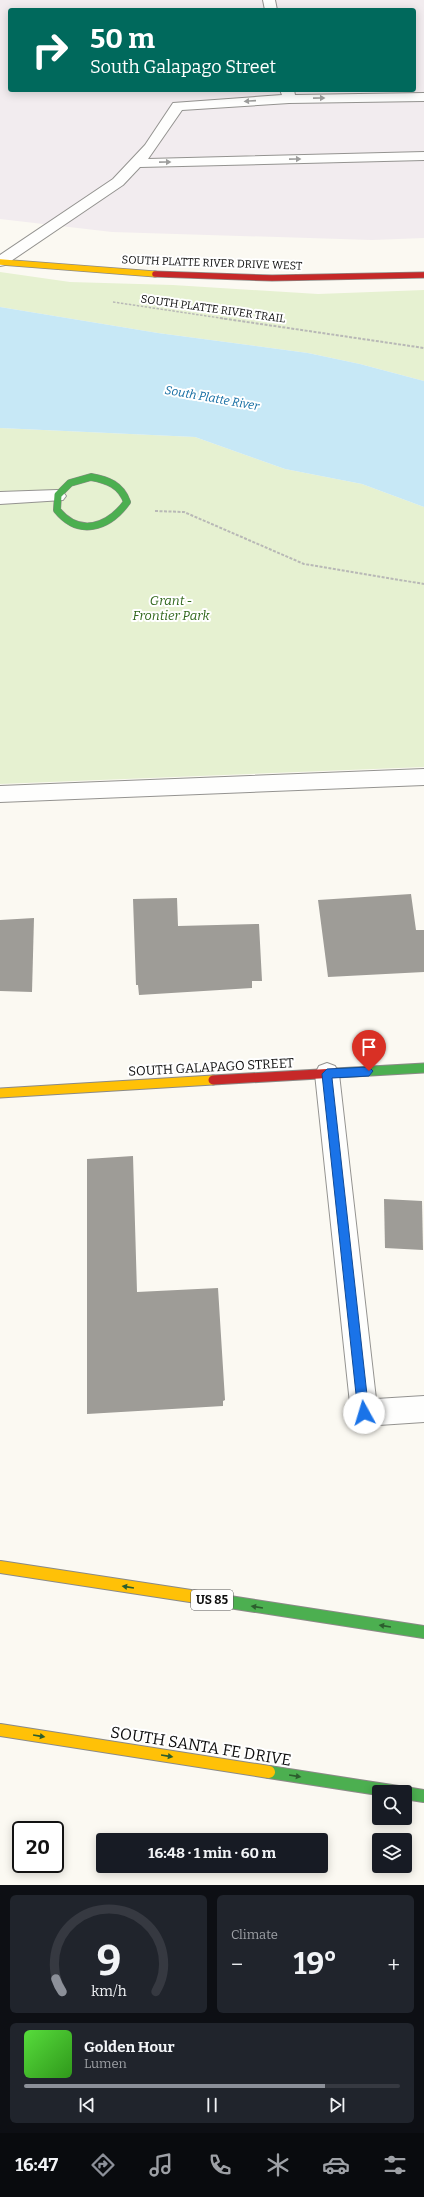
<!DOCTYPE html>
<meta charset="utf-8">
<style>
:root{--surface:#171b24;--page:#20242c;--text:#f1f3f6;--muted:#9ea1a6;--line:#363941;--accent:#8c9099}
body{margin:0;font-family:Bitter,serif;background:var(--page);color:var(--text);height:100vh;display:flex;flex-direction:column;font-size:15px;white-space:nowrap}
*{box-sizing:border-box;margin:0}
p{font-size:13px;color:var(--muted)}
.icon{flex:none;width:22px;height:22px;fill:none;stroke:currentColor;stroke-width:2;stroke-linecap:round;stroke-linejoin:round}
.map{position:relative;height:1885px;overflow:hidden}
.panel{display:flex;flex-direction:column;gap:10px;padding:10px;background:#0d0f14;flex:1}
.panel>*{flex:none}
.guide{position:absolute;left:8px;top:8px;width:408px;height:84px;border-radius:4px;box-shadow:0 2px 10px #0003;background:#00695c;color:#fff;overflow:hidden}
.buttons{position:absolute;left:372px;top:1785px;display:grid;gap:8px}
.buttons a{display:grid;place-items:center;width:40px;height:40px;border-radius:4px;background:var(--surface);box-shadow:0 2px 10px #0003;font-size:20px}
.speed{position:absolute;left:12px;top:1821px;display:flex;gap:8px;font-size:20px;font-weight:700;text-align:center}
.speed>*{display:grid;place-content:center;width:52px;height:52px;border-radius:50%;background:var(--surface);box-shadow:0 2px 10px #0003;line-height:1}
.speed .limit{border:2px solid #111;border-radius:6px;background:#fff;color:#111}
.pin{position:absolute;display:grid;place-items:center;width:34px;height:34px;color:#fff;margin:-41px -17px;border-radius:50% 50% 50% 0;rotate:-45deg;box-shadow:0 0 4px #0007}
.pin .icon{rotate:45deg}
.me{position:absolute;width:44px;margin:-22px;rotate:354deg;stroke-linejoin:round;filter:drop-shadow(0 0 3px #0008)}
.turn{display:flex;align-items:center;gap:14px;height:84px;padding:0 16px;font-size:18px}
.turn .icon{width:52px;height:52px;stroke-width:2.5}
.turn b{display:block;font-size:28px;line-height:34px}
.big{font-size:30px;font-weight:700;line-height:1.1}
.panel .card{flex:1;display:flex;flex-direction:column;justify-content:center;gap:6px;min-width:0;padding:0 14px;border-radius:6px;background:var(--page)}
.panel .dial{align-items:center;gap:0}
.dial svg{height:104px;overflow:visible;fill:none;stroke:var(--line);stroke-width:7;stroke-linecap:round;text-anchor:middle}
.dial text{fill:var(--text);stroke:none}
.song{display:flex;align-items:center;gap:12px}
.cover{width:48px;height:48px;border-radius:6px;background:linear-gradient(135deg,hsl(110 70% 55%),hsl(110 70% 35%))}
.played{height:4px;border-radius:2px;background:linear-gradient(90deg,var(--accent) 80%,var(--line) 80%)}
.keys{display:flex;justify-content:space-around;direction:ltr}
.heat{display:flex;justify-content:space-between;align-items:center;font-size:22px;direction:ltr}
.panel .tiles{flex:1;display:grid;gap:10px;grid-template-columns:1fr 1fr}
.card:last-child{grid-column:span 2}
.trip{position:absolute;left:96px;top:1833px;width:232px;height:40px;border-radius:4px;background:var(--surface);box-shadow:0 2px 10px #0003;font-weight:700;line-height:40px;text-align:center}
.dock{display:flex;height:64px;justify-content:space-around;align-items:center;background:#090b0e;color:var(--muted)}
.dock .icon{width:28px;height:28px}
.dock .selected{color:var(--accent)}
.dock b{font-size:18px;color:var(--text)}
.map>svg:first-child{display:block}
.industrial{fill:#f2ecef;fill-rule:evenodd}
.green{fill:#e6f1d1}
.water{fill:#c7e8f6}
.building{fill:#9e9c97}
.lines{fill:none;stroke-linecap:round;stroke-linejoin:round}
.lane-casing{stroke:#949390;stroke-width:2}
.street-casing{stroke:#949390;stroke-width:2}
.fast-far2-casing{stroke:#8b8a87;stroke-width:8}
.fast-far1-casing{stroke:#8b8a87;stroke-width:11}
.fast-casing{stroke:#8b8a87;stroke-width:14}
.slow-far2-casing{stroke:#8b8a87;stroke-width:7}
.slow-far1-casing{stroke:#8b8a87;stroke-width:11}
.slow-casing{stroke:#8b8a87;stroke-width:14}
.jam-far1-casing{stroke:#8b8a87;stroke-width:7}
.jam-casing{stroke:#8b8a87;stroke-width:11}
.path-far1{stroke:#b8b8b6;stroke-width:1.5;stroke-dasharray:2.5 1.5;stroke-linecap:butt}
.path{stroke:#b8b8b6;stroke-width:2;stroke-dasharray:3 1.5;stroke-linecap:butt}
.lane{fill:#fefefd;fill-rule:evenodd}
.street{fill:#fefefd;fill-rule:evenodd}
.fast-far2{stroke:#4caf50;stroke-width:7}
.fast-far1{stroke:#4caf50;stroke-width:9}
.fast{stroke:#4caf50;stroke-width:12}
.slow-far2{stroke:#ffc107;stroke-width:5.5}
.slow-far1{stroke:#ffc107;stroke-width:9}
.slow{stroke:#ffc107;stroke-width:12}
.jam-far1{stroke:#c62828;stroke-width:5.5}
.jam{stroke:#c62828;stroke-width:9}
.oneway{fill:#9e9e9d}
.oneway2{fill:#2c5e2e}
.route{fill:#1a73e8;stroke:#114b97}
.labels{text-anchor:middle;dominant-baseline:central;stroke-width:4;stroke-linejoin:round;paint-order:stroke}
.far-street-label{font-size:11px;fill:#0d0d0d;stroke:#fff}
.far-water-label{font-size:12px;font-style:italic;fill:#136ca2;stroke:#fff}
.shield{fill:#fff;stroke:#565656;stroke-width:1}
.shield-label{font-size:12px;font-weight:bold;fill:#0d0d0d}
.park-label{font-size:13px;font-style:italic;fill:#30671c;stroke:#fff}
.street-label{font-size:13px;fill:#0d0d0d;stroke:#fff}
.near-street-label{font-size:16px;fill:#0d0d0d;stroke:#fff}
</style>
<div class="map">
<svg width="424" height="1885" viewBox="0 0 424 1885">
<rect width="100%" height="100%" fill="#fbf9f2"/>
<path class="industrial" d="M0,0H424V238L372,240L112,232L0,219ZM10,10H414V90H10Z"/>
<g class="green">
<polygon points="0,272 70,282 173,285 318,294 424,290 424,381 360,364 308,353 158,333 0,307"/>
<polygon points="0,428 195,437 285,469 362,484 424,507 424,767 0,784"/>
</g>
<polygon class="water" points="0,307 158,333 308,353 360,364 424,381 424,507 362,484 285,469 195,437 0,428"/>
<g class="building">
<polygon points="411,894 416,930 424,930 424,972 328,977 318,900"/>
<polygon points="177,898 178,926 259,924 262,981 252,981 252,988 139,995 138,985 136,985 133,899"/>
<polygon points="34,918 32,992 0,991 0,920"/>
<polygon points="133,1156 137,1292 218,1288 225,1400 223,1401 223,1406 87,1414 87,1159"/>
<polygon points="384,1199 422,1201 423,1250 385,1248"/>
</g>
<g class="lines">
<defs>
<g id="lane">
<polygon points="263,0 275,0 277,10 265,10"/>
<polygon points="280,90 294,90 295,95 424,93 424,101 289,103 182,110 148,159 424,152 424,160 140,167 123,185 5,265 0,266 0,255 113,179 145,145 173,103 282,95"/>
<polygon points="424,769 424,785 0,802 0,786"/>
<polygon points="327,1063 335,1066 339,1074 376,1399 424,1396 424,1422 364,1426 355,1422 351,1413 315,1074 319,1066"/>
</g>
<polygon id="street" points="57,490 63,492 66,496 63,500 0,504 0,492"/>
<path id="fast-far2" d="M91,477C108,480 121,485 127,502C108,528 79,537 57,510L58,495L70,483Z"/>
<polyline id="fast-far1" points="336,1073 424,1068"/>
<g id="fast">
<polyline points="197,1597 424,1632"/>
<polyline points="269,1772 398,1792"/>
<polyline points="405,1793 424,1796"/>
</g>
<polyline id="slow-far2" points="0,262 155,274"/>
<polyline id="slow-far1" points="0,1093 213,1080"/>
<g id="slow">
<polyline points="0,1567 197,1597"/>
<polyline points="0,1730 269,1772"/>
</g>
<polyline id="jam-far1" points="155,274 272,278 424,275"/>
<polyline id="jam" points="213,1080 336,1073"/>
</defs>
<use href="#lane" class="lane-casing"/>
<use href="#street" class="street-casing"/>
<use href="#fast-far2" class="fast-far2-casing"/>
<use href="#fast-far1" class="fast-far1-casing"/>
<use href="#fast" class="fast-casing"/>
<use href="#slow-far2" class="slow-far2-casing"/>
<use href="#slow-far1" class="slow-far1-casing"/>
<use href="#slow" class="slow-casing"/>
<use href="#jam-far1" class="jam-far1-casing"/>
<use href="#jam" class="jam-casing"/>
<polyline class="path-far1" points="113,302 227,319"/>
<g class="path">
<polyline points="220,318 424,348"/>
<polyline points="155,511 184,512 304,564 424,584"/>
</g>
<use href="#lane" class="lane"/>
<use href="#street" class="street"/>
<use href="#fast-far2" class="fast-far2"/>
<use href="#fast-far1" class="fast-far1"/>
<use href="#fast" class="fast"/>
<use href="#slow-far2" class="slow-far2"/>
<use href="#slow-far1" class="slow-far1"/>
<use href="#slow" class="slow"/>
<use href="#jam-far1" class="jam-far1"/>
<use href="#jam" class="jam"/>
</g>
<defs><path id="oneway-solid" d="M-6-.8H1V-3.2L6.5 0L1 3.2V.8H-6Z"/></defs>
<g class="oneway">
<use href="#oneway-solid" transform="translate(319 98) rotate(-1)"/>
<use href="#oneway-solid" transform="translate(250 101) rotate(176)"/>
<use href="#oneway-solid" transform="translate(295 159) rotate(-1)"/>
<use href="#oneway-solid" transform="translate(165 162) rotate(-1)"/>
</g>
<g class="oneway2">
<use href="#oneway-solid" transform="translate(128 1587) rotate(-171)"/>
<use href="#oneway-solid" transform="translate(257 1607) rotate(-171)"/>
<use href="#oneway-solid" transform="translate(385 1626) rotate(-171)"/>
<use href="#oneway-solid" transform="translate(39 1736) rotate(9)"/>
<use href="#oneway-solid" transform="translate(167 1756) rotate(9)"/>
<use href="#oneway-solid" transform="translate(295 1776) rotate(9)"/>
</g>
<polygon class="route" points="369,1067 373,1071 369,1076 332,1078 369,1413 368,1417 364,1418 360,1417 358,1413 322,1074 327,1069"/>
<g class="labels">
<g class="far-street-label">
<text transform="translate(212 263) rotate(2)">SOUTH PLATTE RIVER DRIVE WEST</text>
<text transform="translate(213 309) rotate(8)">SOUTH PLATTE RIVER TRAIL</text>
</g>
<g class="far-water-label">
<text transform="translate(212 398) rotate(10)">South Platte River</text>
</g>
<rect class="shield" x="191" y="1590" width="42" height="20" rx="3"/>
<g class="shield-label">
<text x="212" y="1600">US 85</text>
</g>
<g class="park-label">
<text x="171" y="600">Grant -<tspan x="171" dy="15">Frontier Park</tspan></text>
</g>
<g class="street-label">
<text transform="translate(211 1067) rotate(-3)">SOUTH GALAPAGO STREET</text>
</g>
<g class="near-street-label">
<text transform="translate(201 1746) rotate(9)">SOUTH SANTA FE DRIVE</text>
</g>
</g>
</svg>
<div class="buttons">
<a><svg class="icon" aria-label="search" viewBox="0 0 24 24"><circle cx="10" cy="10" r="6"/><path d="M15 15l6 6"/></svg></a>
<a><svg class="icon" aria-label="layers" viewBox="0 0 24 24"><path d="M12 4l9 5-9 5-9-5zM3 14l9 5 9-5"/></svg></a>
</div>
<div class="speed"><div class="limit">20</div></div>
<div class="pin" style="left:369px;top:1071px;background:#d93025"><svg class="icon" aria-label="arrive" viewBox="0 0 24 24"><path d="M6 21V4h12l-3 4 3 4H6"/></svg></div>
<svg class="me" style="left:364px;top:1413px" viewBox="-20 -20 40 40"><circle r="19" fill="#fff"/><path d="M0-13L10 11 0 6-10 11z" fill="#1a73e8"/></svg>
<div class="trip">16:48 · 1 min · 60 m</div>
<div class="guide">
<div class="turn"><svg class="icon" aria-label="right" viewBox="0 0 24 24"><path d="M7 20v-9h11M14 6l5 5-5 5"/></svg><div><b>50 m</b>South Galapago Street</div></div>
</div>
</div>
<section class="panel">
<div class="tiles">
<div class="card dial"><svg viewBox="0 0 100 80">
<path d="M14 69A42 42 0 1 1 86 69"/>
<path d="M14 69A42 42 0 0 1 9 59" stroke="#8c9099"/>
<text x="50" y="56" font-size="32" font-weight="700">9</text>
<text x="50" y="72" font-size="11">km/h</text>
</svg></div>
<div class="card"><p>Climate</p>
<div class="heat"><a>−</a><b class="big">19°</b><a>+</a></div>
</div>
<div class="card">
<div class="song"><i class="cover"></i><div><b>Golden Hour</b><p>Lumen</p></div></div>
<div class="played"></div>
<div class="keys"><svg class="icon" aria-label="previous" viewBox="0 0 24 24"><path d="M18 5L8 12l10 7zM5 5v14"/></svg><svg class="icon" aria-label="pause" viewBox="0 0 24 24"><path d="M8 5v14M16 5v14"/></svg><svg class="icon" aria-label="next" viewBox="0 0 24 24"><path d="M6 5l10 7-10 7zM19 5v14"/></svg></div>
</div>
</div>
</section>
<nav class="dock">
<b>16:47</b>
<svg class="icon selected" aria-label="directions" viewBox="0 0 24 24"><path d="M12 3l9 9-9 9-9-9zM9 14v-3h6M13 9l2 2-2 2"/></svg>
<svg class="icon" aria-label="music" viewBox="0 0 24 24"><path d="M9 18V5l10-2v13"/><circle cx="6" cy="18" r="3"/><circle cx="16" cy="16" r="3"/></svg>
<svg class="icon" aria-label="phone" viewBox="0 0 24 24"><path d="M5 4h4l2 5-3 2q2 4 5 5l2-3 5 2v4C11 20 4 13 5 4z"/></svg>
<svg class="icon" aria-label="climate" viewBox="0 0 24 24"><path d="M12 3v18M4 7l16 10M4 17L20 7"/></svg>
<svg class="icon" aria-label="car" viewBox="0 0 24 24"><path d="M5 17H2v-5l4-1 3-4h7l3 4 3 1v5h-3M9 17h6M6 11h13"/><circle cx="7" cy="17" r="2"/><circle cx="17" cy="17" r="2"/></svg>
<svg class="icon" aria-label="filters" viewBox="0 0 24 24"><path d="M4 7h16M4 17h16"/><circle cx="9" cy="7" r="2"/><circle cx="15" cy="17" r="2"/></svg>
</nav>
